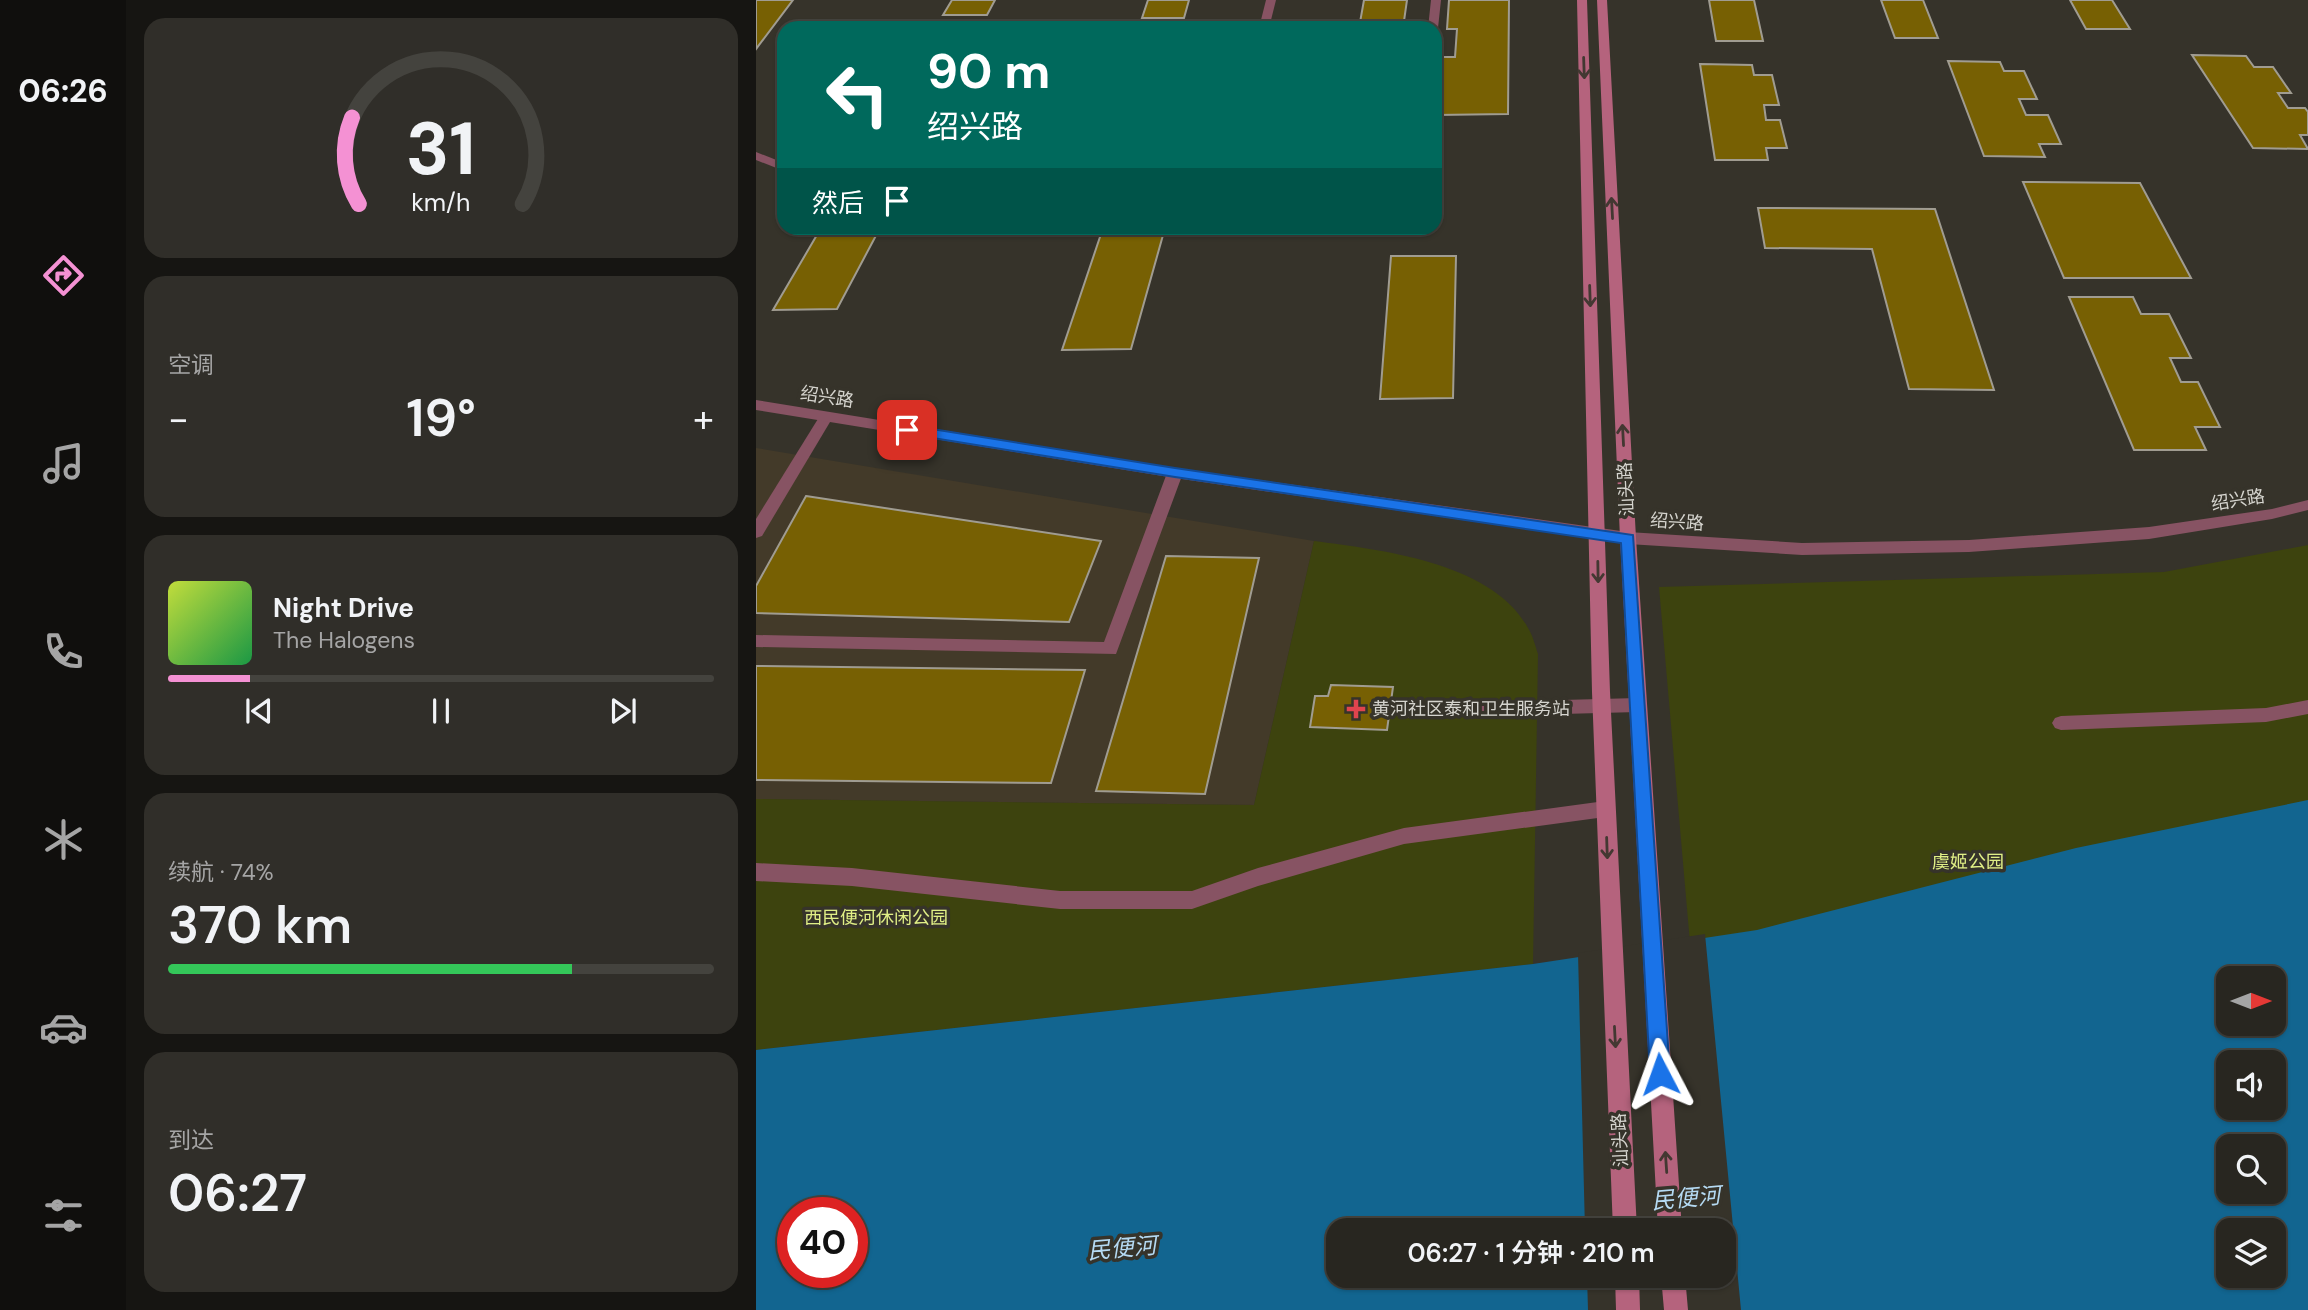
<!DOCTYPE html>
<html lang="zh">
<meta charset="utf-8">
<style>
:root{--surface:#282620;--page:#302e29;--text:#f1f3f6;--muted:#a5a5a5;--line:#44433e;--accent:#f491d3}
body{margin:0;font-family:"DM Sans","Noto Sans SC",sans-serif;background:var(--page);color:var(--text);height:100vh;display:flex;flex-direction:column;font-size:26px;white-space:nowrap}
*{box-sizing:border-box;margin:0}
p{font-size:23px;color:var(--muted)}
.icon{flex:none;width:38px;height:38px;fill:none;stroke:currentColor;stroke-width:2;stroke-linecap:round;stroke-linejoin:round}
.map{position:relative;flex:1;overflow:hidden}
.details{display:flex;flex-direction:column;gap:18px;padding:18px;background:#161512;width:630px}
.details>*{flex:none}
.banner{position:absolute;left:21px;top:21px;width:665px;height:214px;border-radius:21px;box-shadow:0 2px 5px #0004,0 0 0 2px var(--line);background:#00695c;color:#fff;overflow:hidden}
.needle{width:46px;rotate:90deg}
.tools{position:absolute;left:1460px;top:966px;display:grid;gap:14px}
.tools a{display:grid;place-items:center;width:70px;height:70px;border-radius:14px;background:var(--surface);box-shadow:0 2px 5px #0004,0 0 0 2px var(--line);font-size:35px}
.speed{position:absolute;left:21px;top:1197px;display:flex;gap:14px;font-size:35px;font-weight:700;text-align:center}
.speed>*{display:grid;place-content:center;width:91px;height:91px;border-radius:50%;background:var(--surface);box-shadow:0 2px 5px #0004,0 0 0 2px var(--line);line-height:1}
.speed .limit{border:10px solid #d22;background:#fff;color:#111}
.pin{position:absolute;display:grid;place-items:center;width:60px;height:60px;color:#fff;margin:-30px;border-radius:14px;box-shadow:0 4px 10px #0006}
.me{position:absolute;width:77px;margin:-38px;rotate:356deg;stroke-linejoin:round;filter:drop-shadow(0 0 5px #0008)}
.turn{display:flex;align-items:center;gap:24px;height:147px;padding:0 35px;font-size:32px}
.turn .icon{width:91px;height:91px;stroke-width:2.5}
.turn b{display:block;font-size:49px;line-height:60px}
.then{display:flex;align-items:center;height:66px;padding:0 35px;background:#0003;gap:14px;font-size:26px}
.big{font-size:52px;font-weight:600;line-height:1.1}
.details .widget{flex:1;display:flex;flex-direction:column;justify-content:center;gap:10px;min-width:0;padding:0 24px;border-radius:21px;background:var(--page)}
.details .dial{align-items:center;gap:0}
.dial svg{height:182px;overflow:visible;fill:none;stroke:var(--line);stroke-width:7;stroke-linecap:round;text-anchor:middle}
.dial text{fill:var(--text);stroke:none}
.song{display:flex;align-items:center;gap:21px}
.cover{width:84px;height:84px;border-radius:10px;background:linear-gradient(135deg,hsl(70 70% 55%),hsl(140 70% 35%))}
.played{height:7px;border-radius:4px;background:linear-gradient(90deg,var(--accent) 15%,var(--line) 15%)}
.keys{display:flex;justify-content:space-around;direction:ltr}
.heat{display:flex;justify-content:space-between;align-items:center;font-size:38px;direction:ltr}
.charge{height:10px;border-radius:5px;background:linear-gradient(90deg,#34c759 74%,var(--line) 0)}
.trip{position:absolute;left:570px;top:1218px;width:410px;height:70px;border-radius:21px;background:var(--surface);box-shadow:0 2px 5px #0004,0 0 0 2px var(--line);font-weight:600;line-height:70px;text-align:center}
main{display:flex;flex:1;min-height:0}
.menu{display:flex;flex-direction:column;width:126px;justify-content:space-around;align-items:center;background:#100f0d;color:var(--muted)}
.menu .icon{width:49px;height:49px}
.menu .active{color:var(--accent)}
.menu b{font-size:32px;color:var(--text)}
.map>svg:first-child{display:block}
.industrial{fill:#433a29}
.green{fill:#3d430e;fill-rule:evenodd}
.water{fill:#126590;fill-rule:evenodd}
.pier{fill:#36332a}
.building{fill:#776003;stroke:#a09c91;stroke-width:2}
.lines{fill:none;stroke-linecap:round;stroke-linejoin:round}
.lane{fill:#875363;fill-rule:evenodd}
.street{fill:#875363;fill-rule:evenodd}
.secondary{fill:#b5637d;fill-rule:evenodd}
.oneway{stroke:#433832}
.route{fill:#1a73e8;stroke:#114b97;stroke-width:2}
.health-dot{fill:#e0444e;stroke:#36332a;stroke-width:2.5}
.labels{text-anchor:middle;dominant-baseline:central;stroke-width:7;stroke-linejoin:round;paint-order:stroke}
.street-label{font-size:18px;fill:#d5d4ce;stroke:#36332a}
.poi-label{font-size:18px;fill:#d5d4ce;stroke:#36332a;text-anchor:start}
.park-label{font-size:18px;fill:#e0ef86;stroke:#36332a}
.near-water-label{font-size:23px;font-style:italic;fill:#b5daf3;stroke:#36332a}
</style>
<main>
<nav class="menu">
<b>06:26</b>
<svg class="icon active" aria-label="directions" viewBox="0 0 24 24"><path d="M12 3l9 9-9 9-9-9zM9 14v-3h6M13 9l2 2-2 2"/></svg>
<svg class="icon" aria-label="music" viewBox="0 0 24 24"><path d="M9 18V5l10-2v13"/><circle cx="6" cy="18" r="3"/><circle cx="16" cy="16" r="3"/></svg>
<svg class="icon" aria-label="phone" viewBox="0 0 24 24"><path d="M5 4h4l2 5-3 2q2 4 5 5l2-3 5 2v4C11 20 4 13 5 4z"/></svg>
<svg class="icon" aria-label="climate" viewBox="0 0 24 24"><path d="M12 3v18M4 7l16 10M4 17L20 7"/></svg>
<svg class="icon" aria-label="car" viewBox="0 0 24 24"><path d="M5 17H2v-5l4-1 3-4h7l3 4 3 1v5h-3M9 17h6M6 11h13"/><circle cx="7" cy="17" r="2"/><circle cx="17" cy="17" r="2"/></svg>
<svg class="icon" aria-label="filters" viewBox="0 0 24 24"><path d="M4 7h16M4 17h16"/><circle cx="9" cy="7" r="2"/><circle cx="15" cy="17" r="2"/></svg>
</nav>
<section class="details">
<div class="widget dial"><svg viewBox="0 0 100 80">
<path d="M14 69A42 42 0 1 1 86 69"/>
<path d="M14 69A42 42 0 0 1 11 31" stroke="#f491d3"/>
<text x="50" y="56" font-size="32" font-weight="700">31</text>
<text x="50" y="72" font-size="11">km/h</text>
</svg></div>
<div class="widget"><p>空调</p>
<div class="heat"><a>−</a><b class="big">19°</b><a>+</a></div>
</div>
<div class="widget">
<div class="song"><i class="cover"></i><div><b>Night Drive</b><p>The Halogens</p></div></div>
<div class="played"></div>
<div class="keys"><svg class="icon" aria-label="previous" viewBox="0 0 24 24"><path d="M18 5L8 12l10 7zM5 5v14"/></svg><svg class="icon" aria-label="pause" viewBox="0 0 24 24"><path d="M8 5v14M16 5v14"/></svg><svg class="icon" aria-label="next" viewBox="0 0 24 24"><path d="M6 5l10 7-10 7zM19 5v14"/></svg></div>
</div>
<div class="widget"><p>续航 · 74%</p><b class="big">370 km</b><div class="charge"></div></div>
<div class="widget"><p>到达</p><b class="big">06:27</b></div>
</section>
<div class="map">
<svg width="1552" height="1310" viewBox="0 0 1552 1310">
<rect width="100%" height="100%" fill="#36332a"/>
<polygon class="industrial" points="0,448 558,541 498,805 0,799"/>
<g class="green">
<path d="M558,541C625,550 736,562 772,628C777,636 779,645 782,654L777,964L0,1050V799L498,805Z"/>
<path d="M1552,545V1310L968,1276V1230H959L903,587L1408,572ZM1472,978H1517V1024H1472ZM1472,1062H1517V1108H1472ZM1472,1146H1517V1192H1472ZM1472,1230H1517V1276H1472Z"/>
</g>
<path class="water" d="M1552,800V1310H0V1050L777,964L1001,930L1320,848ZM1472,978H1517V1024H1472ZM1472,1062H1517V1108H1472ZM1472,1146H1517V1192H1472ZM37,1213H96V1272H37ZM583,1230H968V1276H583ZM1472,1230H1517V1276H1472Z"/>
<polygon class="pier" points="949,934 985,1310 832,1310 831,1276 968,1276 968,1230 829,1230 822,953"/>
<g class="building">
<polygon points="0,0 37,0 0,49"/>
<polygon points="196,0 239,0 231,15 187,15"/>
<polygon points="392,0 433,0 428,18 386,18"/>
<polygon points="608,0 651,0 647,28 603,28"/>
<polygon points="693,0 753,0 752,114 680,115 685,57 699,57 701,29 691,29"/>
<polygon points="953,0 998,0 1007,41 960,41"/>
<polygon points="1125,0 1167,0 1182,38 1139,38"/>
<polygon points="1314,0 1356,0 1374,29 1330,29"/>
<polygon points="1436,55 1490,56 1498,67 1517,67 1535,93 1522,93 1532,108 1549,108 1552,112 1552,135 1544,135 1552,149 1497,148"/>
<polygon points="1192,61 1244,62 1248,71 1268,71 1281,99 1263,99 1270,115 1292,115 1305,144 1283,144 1289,157 1228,156"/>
<polygon points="944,64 996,65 998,75 1016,75 1023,105 1008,105 1010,120 1024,120 1031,148 1010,148 1012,160 959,160"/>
<polygon points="1267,182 1384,183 1435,278 1308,278"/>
<polygon points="1002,208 1179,209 1238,390 1153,389 1116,249 1009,248"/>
<polygon points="65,228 124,228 81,309 17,310"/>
<polygon points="347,228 409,228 375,349 306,350"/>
<polygon points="635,256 700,256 697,398 624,399"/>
<polygon points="1313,297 1377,297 1385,314 1413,314 1435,358 1414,358 1425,382 1442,382 1464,427 1439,427 1450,450 1378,450"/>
<polygon points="50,496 345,541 313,622 0,613 0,586"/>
<polygon points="410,556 503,558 449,794 340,791"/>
<polygon points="0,666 329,670 295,783 0,780"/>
<polygon points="575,685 637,687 631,730 554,727 559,696 572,696"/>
</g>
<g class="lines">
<g class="lane">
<polygon points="510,0 520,0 513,28 503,28"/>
<polygon points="675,0 685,0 682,28 679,31 679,28 672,28"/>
<polygon points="0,152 28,163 28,171 0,160"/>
<polygon points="70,412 77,417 6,536 0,538 0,519 65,414"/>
<polygon points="419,468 427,473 360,654 0,647 0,635 348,642 411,473"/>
<polygon points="882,698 888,700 891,705 888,710 882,712 647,718 641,716 638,711 641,706 647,704"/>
</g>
<g class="street">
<polygon points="0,400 419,468 872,532 1046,543 1213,540 1393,527 1516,509 1552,500 1552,510 1516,519 1393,539 1213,552 1046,555 872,544 419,478 0,410"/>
<polygon points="1552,700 1552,714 1510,722 1305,730 1299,728 1296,723 1299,718 1305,716 1510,708"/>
<polygon points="849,801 856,803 859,809 856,815 849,817 648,844 502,886 436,909 304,909 96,886 0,881 0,863 96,868 304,891 436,891 502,868 648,828"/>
</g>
<g class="secondary">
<polygon points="821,0 831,0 854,692 881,1230 857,1230 836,692"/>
<polygon points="841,0 851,0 880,538 926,1230 902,1230 864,538"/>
<polygon points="859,1276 883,1276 884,1310 860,1310"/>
<polygon points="905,1276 929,1276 932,1310 908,1310"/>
</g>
</g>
<defs><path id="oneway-shaft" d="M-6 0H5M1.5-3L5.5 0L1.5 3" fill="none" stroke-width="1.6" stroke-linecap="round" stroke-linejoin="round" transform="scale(1.75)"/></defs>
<g class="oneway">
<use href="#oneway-shaft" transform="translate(828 68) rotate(88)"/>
<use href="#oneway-shaft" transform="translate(856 208) rotate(-93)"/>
<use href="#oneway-shaft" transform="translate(834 296) rotate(88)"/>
<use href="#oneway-shaft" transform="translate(867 435) rotate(-93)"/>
<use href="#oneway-shaft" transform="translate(842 572) rotate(89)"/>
<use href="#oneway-shaft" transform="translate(851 848) rotate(88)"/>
<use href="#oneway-shaft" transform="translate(859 1037) rotate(87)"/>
<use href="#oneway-shaft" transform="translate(910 1162) rotate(-94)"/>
</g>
<polygon class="route" points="151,425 419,468 877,535 914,1074 911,1081 904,1083 897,1081 894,1074 865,543 419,477 146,433 144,430"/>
<path class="health-dot" d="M596.5 698.5h7v7h7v7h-7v7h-7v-7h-7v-7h7z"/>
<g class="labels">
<g class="street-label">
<text transform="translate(71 397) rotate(9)">绍兴路</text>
<text transform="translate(870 489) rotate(-93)">汕头路</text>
<text transform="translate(1482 500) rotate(-9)">绍兴路</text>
<text transform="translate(921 522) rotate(4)">绍兴路</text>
<text transform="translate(864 1140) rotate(-93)">汕头路</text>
</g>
<g class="poi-label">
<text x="616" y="709">黄河社区泰和卫生服务站</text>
</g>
<g class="park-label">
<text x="1212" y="862">虞姬公园</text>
<text x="120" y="918">西民便河休闲公园</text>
</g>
<g class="near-water-label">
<text transform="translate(930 1198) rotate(-5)">民便河</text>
<text transform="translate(366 1248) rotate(-5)">民便河</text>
</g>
</g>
</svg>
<div class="tools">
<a><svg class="needle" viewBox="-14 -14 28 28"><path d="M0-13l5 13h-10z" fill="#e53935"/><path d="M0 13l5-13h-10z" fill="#a5a5a5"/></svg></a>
<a><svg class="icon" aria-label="sound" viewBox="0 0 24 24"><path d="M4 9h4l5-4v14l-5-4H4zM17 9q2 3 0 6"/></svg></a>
<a><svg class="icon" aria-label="search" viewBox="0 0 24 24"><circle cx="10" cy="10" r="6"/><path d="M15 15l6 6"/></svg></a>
<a><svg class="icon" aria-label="layers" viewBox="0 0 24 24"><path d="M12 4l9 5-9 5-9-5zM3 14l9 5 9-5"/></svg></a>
</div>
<div class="speed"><div class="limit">40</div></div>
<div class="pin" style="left:151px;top:430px;background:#d93025"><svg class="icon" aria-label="arrive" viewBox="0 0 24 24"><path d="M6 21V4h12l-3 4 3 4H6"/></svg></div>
<svg class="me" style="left:904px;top:1074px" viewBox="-20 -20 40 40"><path d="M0-17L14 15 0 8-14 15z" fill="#1a73e8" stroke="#fff" stroke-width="4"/></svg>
<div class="trip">06:27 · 1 分钟 · 210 m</div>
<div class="banner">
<div class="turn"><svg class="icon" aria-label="left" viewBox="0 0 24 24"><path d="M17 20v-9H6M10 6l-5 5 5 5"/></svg><div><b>90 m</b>绍兴路</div></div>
<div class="then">然后<svg class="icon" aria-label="arrive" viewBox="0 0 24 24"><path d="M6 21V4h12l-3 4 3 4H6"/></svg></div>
</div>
</div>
</main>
